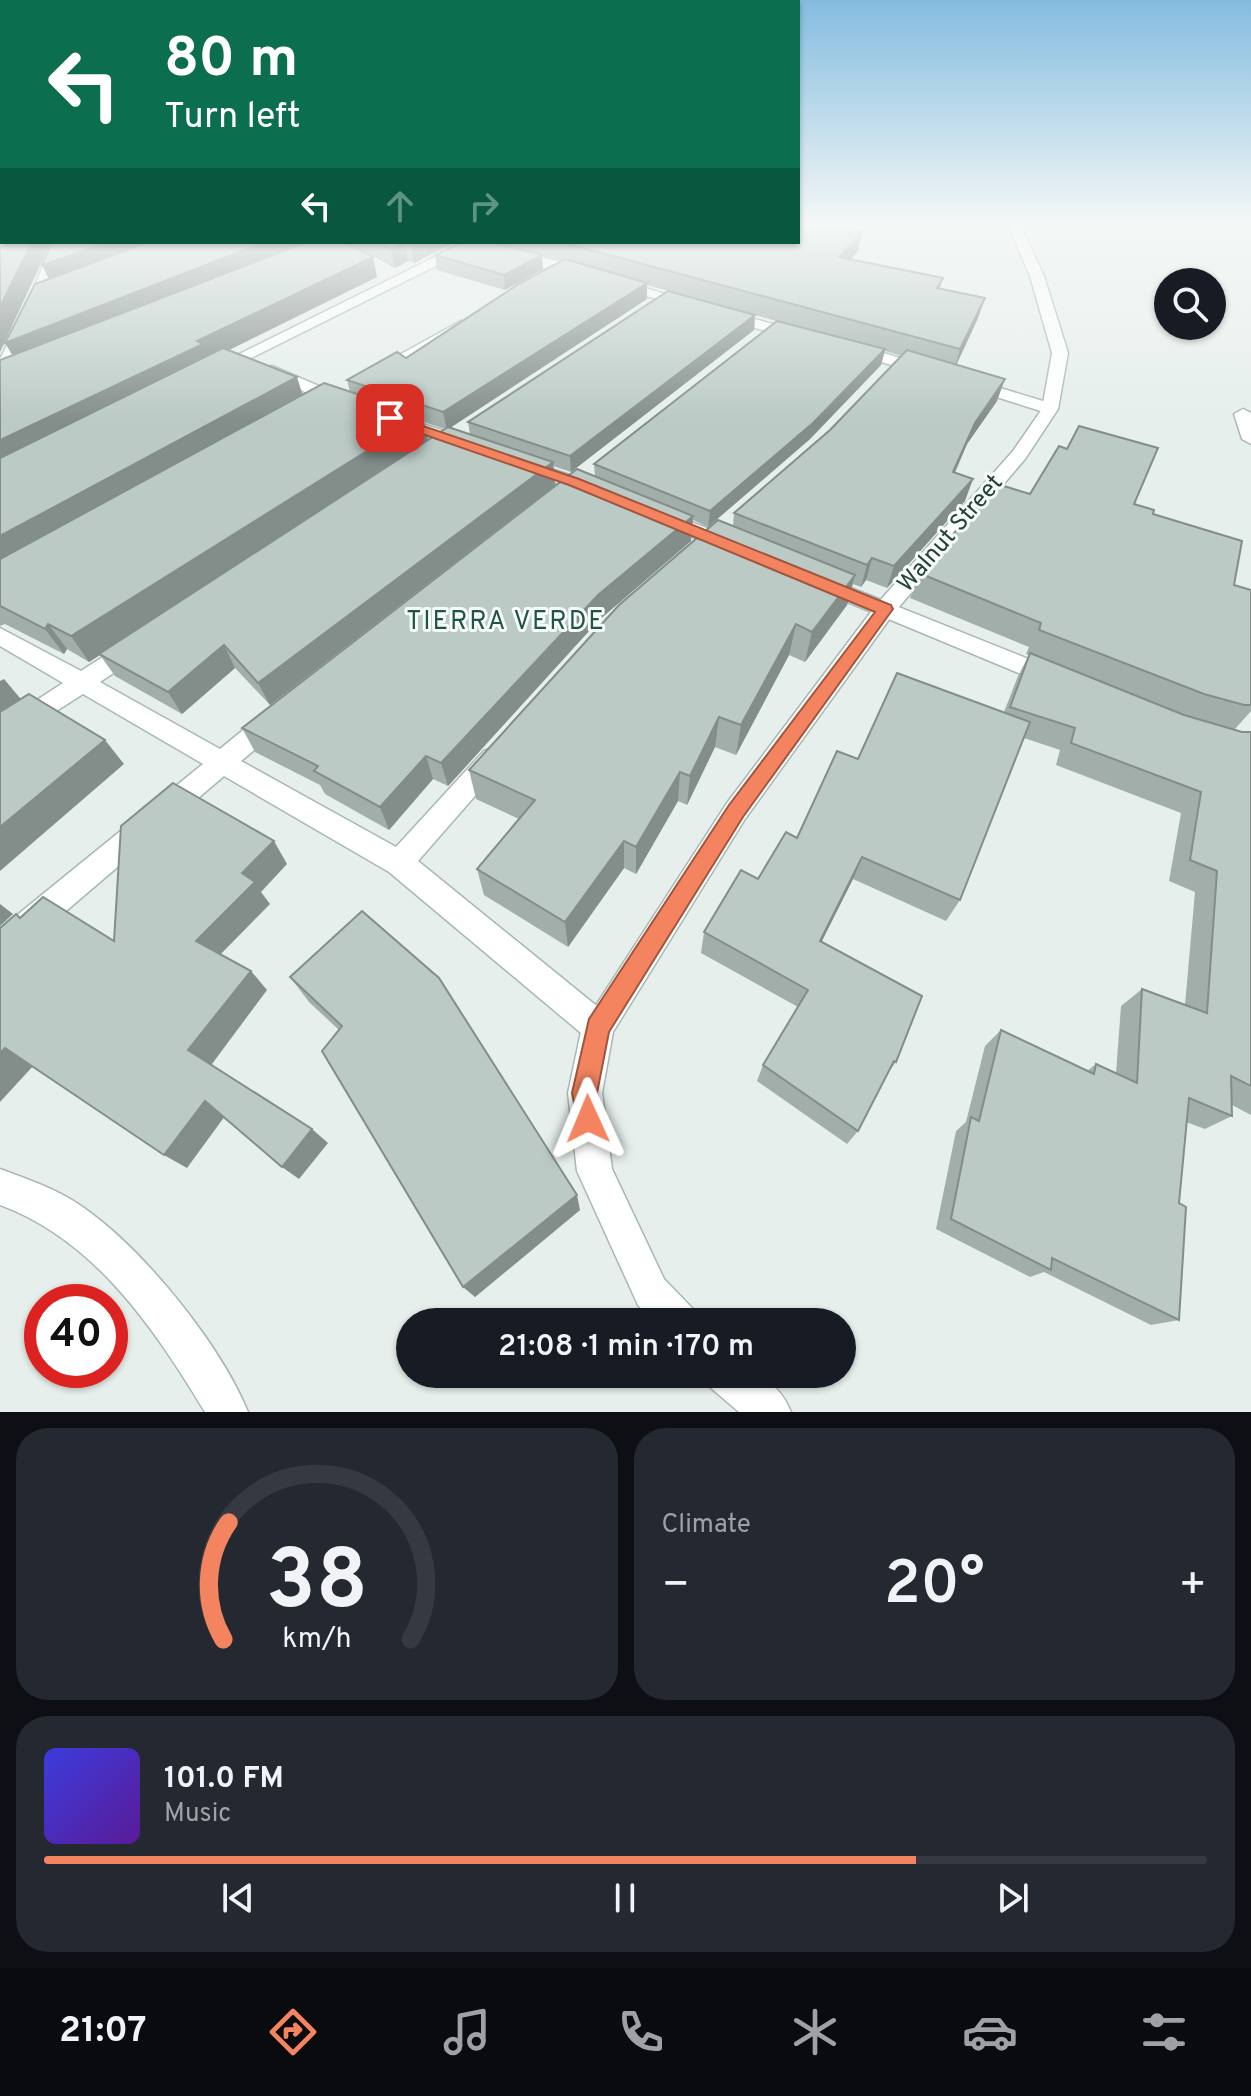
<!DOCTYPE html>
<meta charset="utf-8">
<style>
:root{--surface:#171b24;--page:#242831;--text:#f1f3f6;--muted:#9ea1a6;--line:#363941;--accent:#f4845f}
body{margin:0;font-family:Overpass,sans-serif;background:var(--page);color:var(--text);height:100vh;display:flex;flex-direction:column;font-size:30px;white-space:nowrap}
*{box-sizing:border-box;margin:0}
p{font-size:26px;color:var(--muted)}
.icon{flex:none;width:44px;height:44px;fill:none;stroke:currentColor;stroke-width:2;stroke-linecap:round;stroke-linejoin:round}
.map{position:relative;height:1412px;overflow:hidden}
.details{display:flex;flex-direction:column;gap:16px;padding:16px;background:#0d0f14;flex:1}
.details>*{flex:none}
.top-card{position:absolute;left:0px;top:0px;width:800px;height:244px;box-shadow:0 2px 6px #0004;background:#0b6e4f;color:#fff;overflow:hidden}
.buttons{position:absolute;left:1154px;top:268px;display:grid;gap:16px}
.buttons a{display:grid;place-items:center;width:72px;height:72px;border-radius:50%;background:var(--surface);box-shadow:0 2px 6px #0004;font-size:40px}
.speed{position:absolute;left:24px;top:1284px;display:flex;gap:16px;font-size:40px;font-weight:700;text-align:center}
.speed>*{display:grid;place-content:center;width:104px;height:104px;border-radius:50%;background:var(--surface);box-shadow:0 2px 6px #0004;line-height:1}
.speed .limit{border:12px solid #d22;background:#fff;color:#111}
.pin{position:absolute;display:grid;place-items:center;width:68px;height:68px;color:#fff;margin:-34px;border-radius:16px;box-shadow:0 4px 12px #0006}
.me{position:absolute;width:88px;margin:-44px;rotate:359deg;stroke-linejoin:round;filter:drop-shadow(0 0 6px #0008)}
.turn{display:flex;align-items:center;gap:28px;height:168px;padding:0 32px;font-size:36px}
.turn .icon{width:104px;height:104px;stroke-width:2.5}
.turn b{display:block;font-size:56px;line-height:68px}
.lanes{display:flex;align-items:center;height:76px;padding:0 32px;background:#0003;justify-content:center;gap:40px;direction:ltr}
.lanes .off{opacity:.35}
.big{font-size:60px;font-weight:600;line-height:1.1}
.details .widget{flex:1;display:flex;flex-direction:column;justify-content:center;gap:12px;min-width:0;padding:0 28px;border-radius:32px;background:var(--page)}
.details .dial{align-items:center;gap:0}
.dial svg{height:208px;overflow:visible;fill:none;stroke:var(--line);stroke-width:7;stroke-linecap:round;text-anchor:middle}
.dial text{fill:var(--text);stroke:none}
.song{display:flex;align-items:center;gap:24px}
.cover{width:96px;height:96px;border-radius:12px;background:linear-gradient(135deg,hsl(240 70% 55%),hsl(270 70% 35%))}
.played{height:8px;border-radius:4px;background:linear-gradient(90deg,var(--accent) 75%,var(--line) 75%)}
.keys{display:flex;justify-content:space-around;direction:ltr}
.heat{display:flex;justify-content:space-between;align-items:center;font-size:44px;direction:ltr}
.details .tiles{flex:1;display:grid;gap:16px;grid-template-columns:1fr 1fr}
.widget:last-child{grid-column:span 2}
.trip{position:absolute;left:396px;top:1308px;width:460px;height:80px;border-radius:40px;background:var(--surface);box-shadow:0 2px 6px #0004;font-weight:600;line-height:80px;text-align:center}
.tab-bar{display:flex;height:128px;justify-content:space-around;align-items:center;background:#090b0e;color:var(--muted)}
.tab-bar .icon{width:56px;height:56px}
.tab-bar .active{color:var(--accent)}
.tab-bar b{font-size:36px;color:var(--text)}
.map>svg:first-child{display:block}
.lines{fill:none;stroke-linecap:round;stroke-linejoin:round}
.minor-casing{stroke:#a8b8b2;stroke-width:3}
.tertiary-casing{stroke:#a8b8b2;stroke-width:3}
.minor{fill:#fff;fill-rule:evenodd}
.tertiary{fill:#fff;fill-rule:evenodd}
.wall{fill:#a1aea9;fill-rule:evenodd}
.shaded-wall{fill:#838d89}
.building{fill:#bbcac4;stroke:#838d89;stroke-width:2}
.route{fill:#f4845f;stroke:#9f563e;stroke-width:2}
.labels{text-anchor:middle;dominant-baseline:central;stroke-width:6;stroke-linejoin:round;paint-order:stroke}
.street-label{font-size:24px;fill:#24423a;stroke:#f7fbf9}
.neighbourhood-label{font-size:26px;letter-spacing:2px;fill:#1f5548;stroke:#f7fbf9}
</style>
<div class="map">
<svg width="1251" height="1412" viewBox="0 0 1251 1412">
<rect width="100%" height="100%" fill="#e6efeb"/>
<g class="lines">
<defs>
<g id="minor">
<polygon points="52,242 66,242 44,299 8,375 0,380 0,359 30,299"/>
<polygon points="454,242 477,242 568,264 697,304 690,308 472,248 221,373 215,375 207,370 459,245"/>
<polygon points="725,311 806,333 809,336 801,341 720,318 720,312"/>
<polygon points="461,321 466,322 466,328 384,374 372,374 370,371"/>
<polygon points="852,344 935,368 937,371 929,376 847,352 847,346"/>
<polygon points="272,366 347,398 349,402 347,406 335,406 266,374 266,368"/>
<polygon points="971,379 1056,405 1058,409 1050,414 965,387 963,384"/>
<polygon points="1243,409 1251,413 1251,444 1242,439 1234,414"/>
<polygon points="395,415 472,440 475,444 466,449 389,424 386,420"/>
<polygon points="523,459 601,486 603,490 594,496 587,494 517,468 514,464 517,460"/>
<polygon points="662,511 738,540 741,545 738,550 724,550 655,521 652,517"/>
<polygon points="821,576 1061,672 1065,678 1061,684 1053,687 1045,684 814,588 810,583 814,578"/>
<polygon points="0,628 81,671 126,642 142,642 145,648 142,654 100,682 220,749 265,712 274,710 283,712 286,719 283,726 241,761 396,847 484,751 493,748 502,751 506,758 502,765 418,861 609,1016 614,1027 609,1038 598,1043 587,1038 389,872 224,776 11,958 0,962 0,929 203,764 83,694 0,747 0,724 63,683 0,646"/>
<path d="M0,1169C29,1180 58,1189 84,1208C144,1250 220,1344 248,1412H205C154,1328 95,1240 0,1205Z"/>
</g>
<g id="tertiary">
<polygon points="1008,225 1020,225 1044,276 1068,353 1058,409 1025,459 893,614 745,819 613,1032 602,1093 612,1169 664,1279 692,1308 697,1322 652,1322 638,1305 577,1171 568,1093 582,1027 727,803 877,604 1013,451 1042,409 1052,353 1030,276"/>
<path d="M705,1374C744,1374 773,1369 791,1412H739L711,1388Z"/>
</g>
</defs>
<use href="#minor" class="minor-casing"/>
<use href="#tertiary" class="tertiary-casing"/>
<use href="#minor" class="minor"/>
<use href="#tertiary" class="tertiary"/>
</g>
<g class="wall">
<path d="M862,232L858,251L851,260L943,278L940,289L978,318L956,365L997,401L967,444L955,473L965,501L887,588L866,580L861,587L853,584L847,605L805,662L789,655L736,755L715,747L687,805L678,801L636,874L624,868L568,947L484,895L477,869L519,819L476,799L469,770L733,526L734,513L830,430L902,356L885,351L881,365L810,439L708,527L693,520L691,541L599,620L448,786L433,779L389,830L325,794L320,785L255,752L242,728L595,476L594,464L801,328L702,300L755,315L754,330L571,472L553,466L555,485L270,705L235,668L182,714L115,676L100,655L89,662L67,649L64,654L5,624L0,626V360L12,355L49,279L42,265L377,277L228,350L303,395L350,392L347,380L406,358L561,261L542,256L543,269L505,290L437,270L435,255L523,250L493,242H798ZM647,285L668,291L468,422L470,434L450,427L647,299ZM424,422L445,429L428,440Z"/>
<polygon points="348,242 453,242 452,244 414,263 408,261 395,268"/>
<polygon points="1030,494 1134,504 1153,514 1234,585 1251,590 1251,711 1235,729 1230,729 1242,732 1251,732 1251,1115 1232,1105 1232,1116 1205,1129 1186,1122 1179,1203 1179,1320 1151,1325 1044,1272 1030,1277 936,1229 956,1131 966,1122 985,1046 1001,1030 1087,1071 1096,1064 1116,1073 1121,1006 1142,989 1185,1005 1195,892 1169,881 1181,813 1056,765 1060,750 1024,738 960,900 946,921 853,879 821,942 896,1062 886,1075 858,1131 847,1144 757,1081 763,1065 798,1007 701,953 704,932 797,838 1004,712 1018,676 1029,655 1026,654 1029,647 910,598 919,573"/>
<polygon points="290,977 580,1210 475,1297 339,1030 309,1002"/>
</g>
<g class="shaded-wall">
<polygon points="862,232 858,251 835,277 839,257"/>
<polygon points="32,242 51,242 0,352 0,307"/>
<polygon points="109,242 170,242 52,285 42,265"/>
<polygon points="265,242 319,242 17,363 5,343"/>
<polygon points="405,242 408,261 395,268 391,249"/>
<polygon points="415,242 453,242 452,244 414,263 411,244"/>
<polygon points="542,255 543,269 505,290 504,275"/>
<polygon points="373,257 377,277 209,360 0,469 0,440 197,341"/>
<polygon points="647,283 647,299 447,430 443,412"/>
<polygon points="985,298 978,318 954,370 960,349"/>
<polygon points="755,315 754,330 571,472 570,456"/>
<polygon points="885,349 881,365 810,439 708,527 710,511"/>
<polygon points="297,377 305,402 0,573 0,536"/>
<polygon points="1005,379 997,401 967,444 945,494 953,472 975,423"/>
<polygon points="423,416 428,442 89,662 71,636"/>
<polygon points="553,462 555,485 270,705 258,683"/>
<polygon points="973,479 965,501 887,588 894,566"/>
<polygon points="693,516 691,541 599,620 448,786 441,763 598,595"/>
<polygon points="872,558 866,580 861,587 867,565"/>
<polygon points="855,575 847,605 805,662 812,632"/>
<polygon points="48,624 67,649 64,654 45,629"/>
<polygon points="796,624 789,655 736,755 741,725"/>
<polygon points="224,645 235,668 182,714 168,692"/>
<polygon points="4,679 25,704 0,720 0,681"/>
<polygon points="719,717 715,747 687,805 690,776"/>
<polygon points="105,740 124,764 0,871 0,827"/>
<polygon points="426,756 433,779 389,830 380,807"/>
<polygon points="680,772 678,801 636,874 636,847"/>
<polygon points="274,841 287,864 261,892 270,904 214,961 196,941 242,873"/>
<polygon points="624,841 624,868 568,947 565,922"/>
<polygon points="862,857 853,879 812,961 820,941"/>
<polygon points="0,904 13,914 0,926"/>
<polygon points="251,971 267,990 209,1068 188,1050"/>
<polygon points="5,1048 34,1065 0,1102 0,1053"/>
<polygon points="205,1101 225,1116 187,1168 164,1155"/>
<polygon points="312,1129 328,1143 299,1179 282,1167"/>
<polygon points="577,1195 580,1210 475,1297 463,1287"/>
</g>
<g class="building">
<polygon points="0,224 2,224 2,242 32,242 0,307"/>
<polygon points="798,224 826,224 862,232 839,257 943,278 937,288 985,298 960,349 561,242 798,242"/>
<polygon points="52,242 109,242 42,265"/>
<polygon points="149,242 265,242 5,343 35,284"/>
<polygon points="307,242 345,242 373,257 197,341 203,344 0,440 0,360"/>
<polygon points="378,242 415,242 411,244 405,242 391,249"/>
<polygon points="462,242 488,242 542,255 504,275 435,255"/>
<polygon points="565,259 647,283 443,412 347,380 397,352 406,358 520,283"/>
<polygon points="668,291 755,315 570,456 468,422"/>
<polygon points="777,321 885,349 813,423 710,511 594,464"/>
<polygon points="223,348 297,377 0,536 0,458"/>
<polygon points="907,350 1005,379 975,423 953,472 973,479 894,566 872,558 867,565 734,513 830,430"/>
<polygon points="324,383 423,416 71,636 48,624 45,629 0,606 0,559"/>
<polygon points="1079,426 1158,448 1134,504 1154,510 1153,514 1242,541 1234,585 1251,590 1251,705 1244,705 1204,694 1039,630 1041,623 919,573 997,484 1030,494 1059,446 1067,449"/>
<polygon points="448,427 553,462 258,683 224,645 168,692 99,654"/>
<polygon points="577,469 693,516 598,595 441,763 426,756 380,807 314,771 318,766 242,728"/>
<polygon points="718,520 855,575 812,632 796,624 741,725 719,717 690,776 680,772 636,847 624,841 565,922 477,869 535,800 469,770 619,605"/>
<polygon points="1030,653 1184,715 1242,732 1251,732 1251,1086 1231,1076 1232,1116 1189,1098 1179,1203 1186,1207 1179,1320 1052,1258 1051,1270 951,1219 971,1117 979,1121 1001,1030 1094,1074 1096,1064 1137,1083 1142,989 1207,1013 1217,871 1190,860 1201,792 1071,743 1075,728 1010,707"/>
<polygon points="897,673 1030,722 960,900 862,857 820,941 922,996 896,1062 894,1061 858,1131 763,1065 808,990 704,932 741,870 758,879 786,832 797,838 837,751 858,759"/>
<polygon points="29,694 105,740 0,827 0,712"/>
<polygon points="173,783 274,841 242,873 255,882 196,941 251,971 188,1050 312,1129 282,1167 205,1101 164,1155 5,1048 0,1053 0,928 16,914 20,918 43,897 114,941 121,826"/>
<polygon points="362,911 439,978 577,1195 463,1287 322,1051 342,1026 290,977"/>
</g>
<linearGradient id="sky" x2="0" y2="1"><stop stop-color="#84bce0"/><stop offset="0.53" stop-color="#f4f8f6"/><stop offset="1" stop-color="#f4f8f6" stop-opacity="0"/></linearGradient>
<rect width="1251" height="422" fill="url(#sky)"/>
<polygon class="route" points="385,416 394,416 579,479 891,605 893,609 743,817 609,1032 597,1093 601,1119 597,1128 588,1132 579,1128 572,1093 589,1019 729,805 875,612 569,485 385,421"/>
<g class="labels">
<g class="street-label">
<text transform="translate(951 534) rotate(-49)">Walnut Street</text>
</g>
<g class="neighbourhood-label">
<text x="506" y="622">TIERRA VERDE</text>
</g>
</g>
</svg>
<div class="buttons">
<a><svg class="icon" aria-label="search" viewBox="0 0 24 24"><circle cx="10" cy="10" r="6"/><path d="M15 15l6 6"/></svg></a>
</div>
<div class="speed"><div class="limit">40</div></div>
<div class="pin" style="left:390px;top:418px;background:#d93025"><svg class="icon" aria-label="arrive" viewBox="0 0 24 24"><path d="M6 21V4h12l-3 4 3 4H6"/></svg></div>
<svg class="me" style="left:588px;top:1119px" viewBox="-20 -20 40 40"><path d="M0-17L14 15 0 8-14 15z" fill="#f4845f" stroke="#fff" stroke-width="4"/></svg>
<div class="trip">21:08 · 1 min · 170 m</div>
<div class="top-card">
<div class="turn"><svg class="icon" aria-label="left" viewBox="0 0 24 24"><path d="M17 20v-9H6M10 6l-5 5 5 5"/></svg><div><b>80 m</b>Turn left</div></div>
<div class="lanes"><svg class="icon" aria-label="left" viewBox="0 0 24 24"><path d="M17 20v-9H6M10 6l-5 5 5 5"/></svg><svg class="icon off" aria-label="ahead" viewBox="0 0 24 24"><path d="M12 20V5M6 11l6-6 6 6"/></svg><svg class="icon off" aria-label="right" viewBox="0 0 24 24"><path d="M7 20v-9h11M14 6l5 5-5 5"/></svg></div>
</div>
</div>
<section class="details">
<div class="tiles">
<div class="widget dial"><svg viewBox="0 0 100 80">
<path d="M14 69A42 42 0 1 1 86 69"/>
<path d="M14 69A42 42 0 0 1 16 24" stroke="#f4845f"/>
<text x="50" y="56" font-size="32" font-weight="700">38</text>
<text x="50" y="72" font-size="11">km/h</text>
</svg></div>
<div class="widget"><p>Climate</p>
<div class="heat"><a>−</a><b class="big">20°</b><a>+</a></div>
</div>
<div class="widget">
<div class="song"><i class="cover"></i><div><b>101.0 FM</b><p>Music</p></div></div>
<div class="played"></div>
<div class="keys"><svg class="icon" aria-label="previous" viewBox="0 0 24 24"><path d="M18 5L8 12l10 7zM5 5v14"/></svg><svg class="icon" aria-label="pause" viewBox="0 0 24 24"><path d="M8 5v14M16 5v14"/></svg><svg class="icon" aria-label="next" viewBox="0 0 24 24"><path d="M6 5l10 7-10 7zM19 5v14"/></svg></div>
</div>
</div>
</section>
<nav class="tab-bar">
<b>21:07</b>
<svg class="icon active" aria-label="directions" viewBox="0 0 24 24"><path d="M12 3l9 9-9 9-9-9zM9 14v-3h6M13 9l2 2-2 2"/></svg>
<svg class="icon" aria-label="music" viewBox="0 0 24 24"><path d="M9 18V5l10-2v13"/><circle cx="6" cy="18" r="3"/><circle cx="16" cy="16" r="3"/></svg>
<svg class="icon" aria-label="phone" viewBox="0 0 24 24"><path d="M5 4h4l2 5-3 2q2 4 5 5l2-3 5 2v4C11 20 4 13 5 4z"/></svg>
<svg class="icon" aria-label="climate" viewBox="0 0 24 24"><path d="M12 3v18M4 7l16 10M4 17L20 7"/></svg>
<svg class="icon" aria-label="car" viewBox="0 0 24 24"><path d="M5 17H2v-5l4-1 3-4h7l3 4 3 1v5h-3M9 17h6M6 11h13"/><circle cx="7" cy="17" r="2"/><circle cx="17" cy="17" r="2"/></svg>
<svg class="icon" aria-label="filters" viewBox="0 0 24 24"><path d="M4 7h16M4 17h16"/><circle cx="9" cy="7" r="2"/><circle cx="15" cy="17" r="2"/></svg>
</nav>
